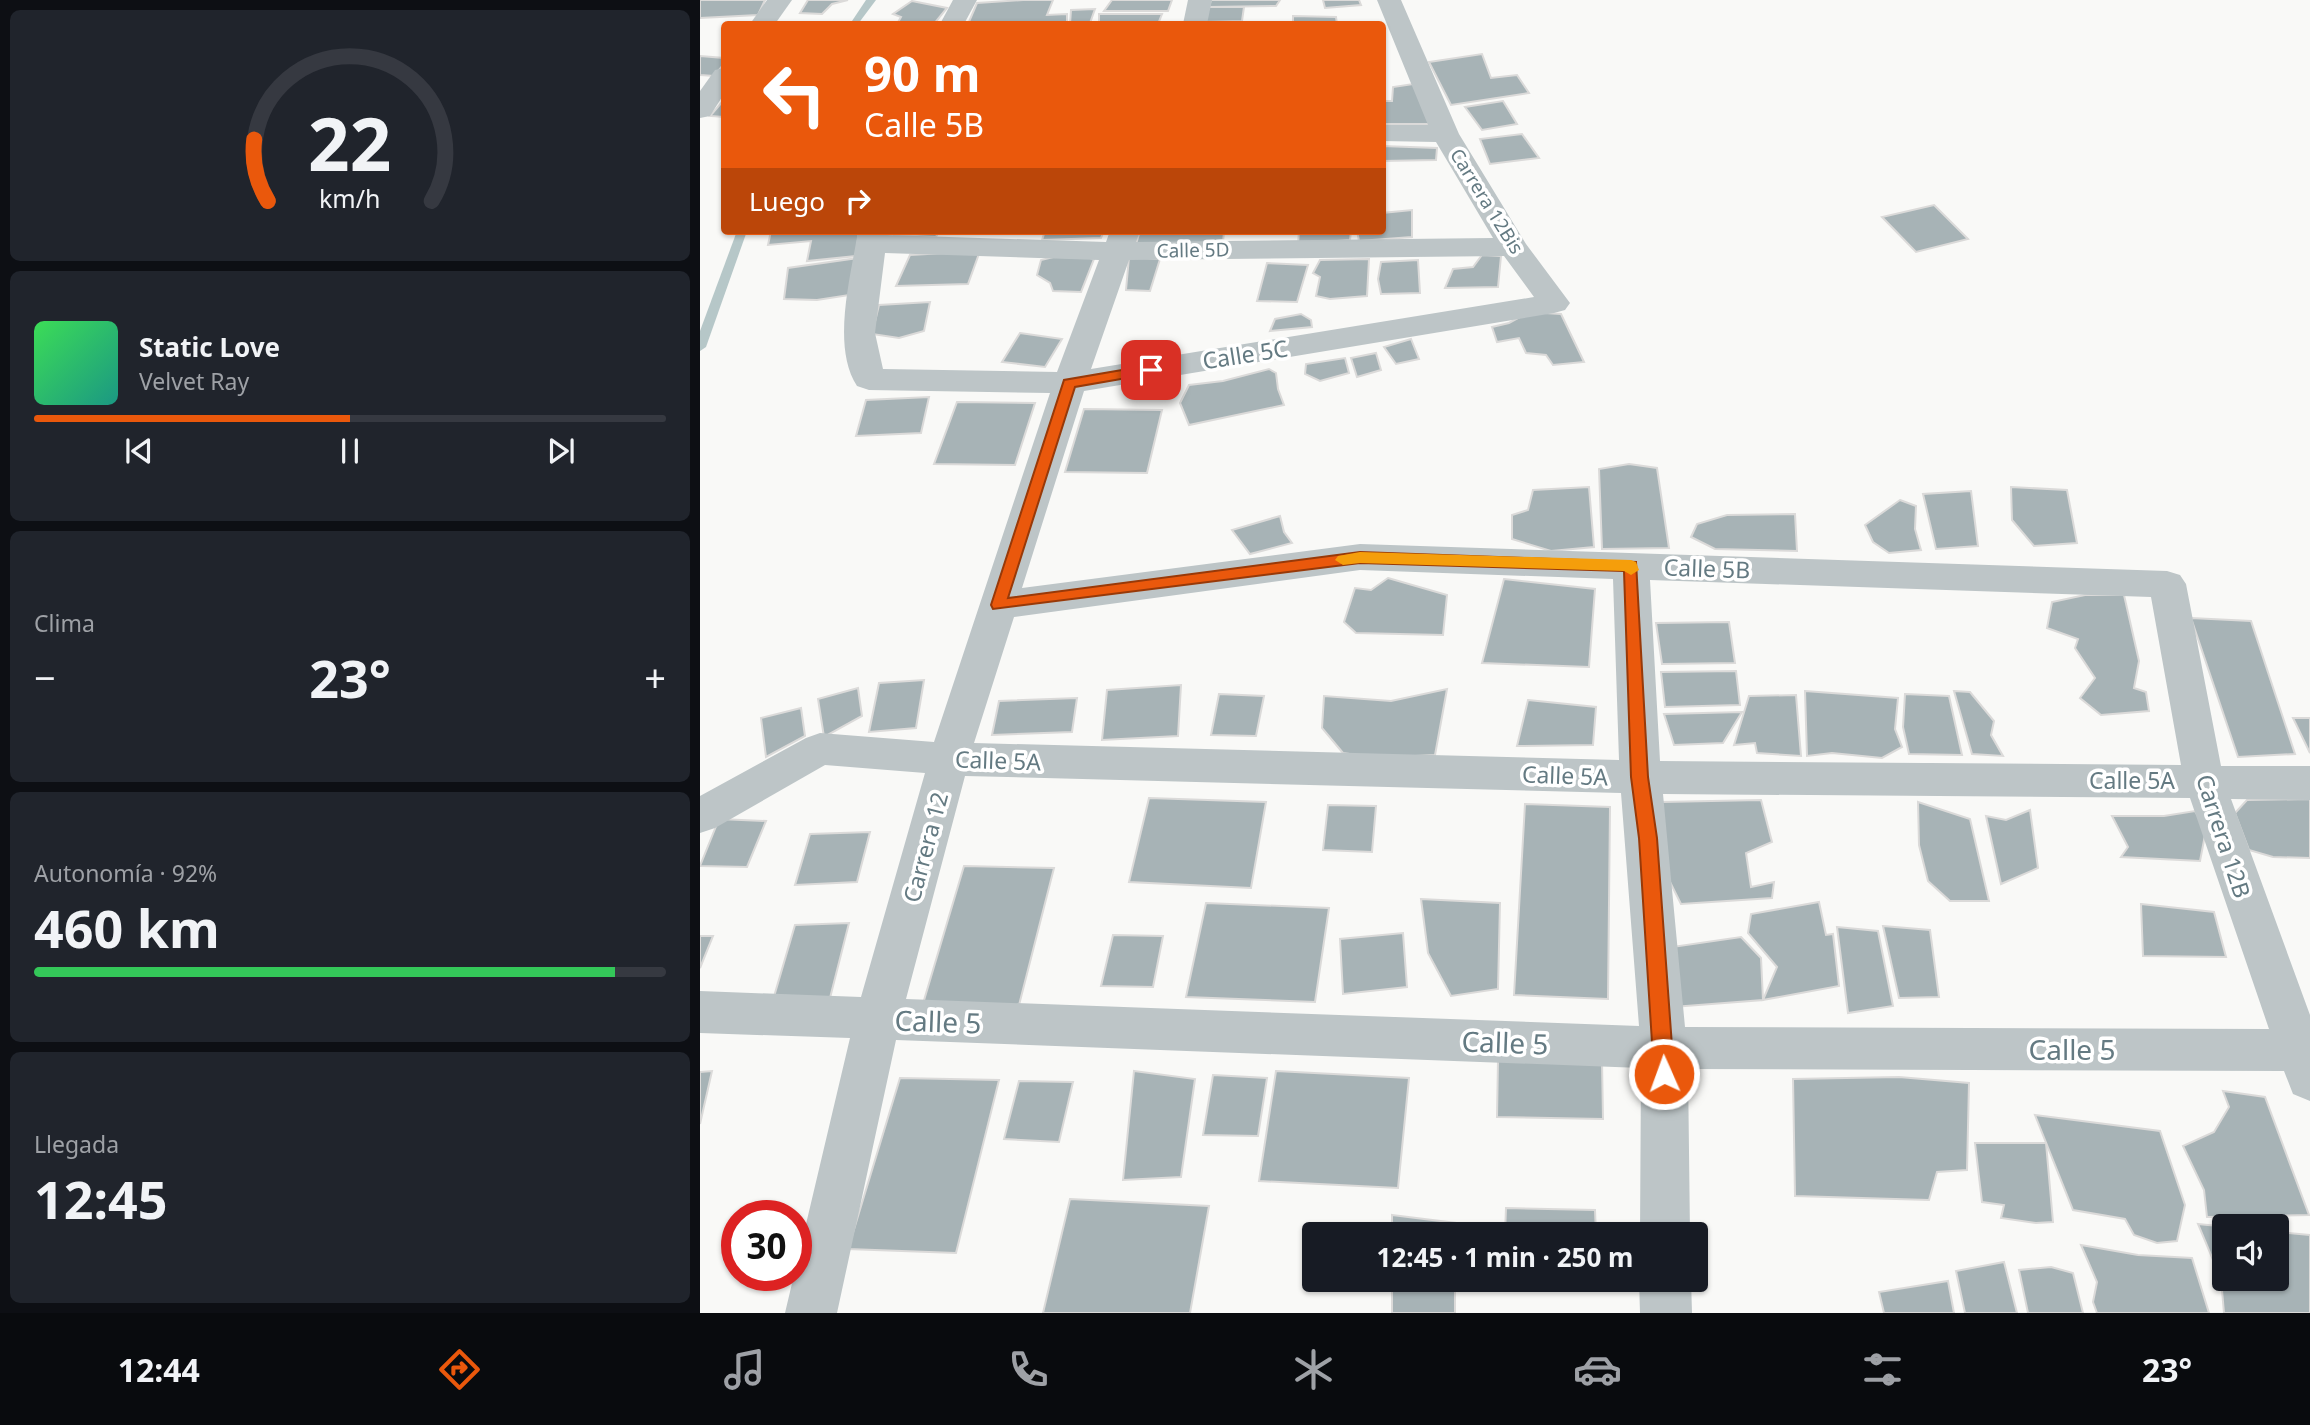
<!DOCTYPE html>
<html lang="es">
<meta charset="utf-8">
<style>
:root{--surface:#171b24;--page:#20242c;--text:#f1f3f6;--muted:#9ea1a6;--line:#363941;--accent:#ea580c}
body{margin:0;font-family:"Noto Sans",sans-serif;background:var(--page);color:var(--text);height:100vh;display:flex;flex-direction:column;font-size:26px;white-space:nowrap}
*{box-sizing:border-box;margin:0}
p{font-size:23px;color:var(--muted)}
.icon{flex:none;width:38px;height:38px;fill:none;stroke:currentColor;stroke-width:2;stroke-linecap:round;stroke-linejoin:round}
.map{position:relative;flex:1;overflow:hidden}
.sheet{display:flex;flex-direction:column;gap:10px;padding:10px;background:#0d0f14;width:700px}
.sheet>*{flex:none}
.banner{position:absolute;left:21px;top:21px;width:665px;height:214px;border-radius:7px;box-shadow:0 2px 5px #0004;background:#ea580c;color:#fff;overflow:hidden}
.buttons{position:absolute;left:1512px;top:1214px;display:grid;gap:14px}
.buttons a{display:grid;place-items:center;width:77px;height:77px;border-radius:7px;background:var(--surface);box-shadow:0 2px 5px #0004;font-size:35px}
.speed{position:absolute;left:21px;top:1200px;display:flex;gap:14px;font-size:35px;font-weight:700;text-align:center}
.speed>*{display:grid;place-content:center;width:91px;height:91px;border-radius:50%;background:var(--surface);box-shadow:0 2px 5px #0004;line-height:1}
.speed .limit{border:10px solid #d22;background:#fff;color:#111}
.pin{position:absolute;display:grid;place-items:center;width:60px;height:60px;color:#fff;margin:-30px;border-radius:14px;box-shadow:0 4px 10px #0006}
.me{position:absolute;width:77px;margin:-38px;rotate:358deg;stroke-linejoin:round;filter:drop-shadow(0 0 5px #0008)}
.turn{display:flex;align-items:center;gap:24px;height:147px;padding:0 28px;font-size:32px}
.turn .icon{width:91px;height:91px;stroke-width:2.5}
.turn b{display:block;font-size:49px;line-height:60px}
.then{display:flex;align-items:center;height:66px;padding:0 28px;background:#0003;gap:14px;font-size:26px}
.big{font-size:52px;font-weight:700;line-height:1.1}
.sheet .card{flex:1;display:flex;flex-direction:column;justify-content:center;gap:10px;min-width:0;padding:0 24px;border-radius:10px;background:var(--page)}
.sheet .dial{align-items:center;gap:0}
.dial svg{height:182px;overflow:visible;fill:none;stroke:var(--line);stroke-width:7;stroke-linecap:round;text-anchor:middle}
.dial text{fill:var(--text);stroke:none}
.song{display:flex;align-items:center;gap:21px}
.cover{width:84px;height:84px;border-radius:10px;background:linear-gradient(135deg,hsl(130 70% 55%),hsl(170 70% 35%))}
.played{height:7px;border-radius:4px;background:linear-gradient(90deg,var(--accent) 50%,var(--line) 50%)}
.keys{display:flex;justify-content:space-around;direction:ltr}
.heat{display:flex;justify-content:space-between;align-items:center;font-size:38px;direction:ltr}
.charge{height:10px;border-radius:5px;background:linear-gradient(90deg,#34c759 92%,var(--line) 0)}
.trip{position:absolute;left:602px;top:1222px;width:406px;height:70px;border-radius:7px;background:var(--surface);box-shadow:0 2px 5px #0004;font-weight:700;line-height:70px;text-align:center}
.tabs{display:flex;height:112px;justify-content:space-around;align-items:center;background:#090b0e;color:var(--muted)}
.tabs .icon{width:49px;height:49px}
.tabs .active{color:var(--accent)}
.tabs b{font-size:32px;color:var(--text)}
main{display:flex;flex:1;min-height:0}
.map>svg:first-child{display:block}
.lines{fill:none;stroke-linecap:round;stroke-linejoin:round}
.stream{fill:#b6c7c8;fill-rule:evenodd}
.building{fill:#a7b3b6;stroke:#dbdad9;stroke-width:2}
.street{fill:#bdc5c7;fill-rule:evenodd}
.route{fill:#ea580c;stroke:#983908;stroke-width:2}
.slow{fill:#f59e0b}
.labels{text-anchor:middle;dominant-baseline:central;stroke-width:7;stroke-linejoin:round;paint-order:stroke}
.far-street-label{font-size:19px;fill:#647a82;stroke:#fff}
.street-label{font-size:23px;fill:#647a82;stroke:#fff}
.near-street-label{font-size:28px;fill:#647a82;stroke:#fff}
</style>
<main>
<section class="sheet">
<div class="card dial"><svg viewBox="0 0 100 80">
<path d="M14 69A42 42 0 1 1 86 69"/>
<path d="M14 69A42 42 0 0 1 8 42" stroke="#ea580c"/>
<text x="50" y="56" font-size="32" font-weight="700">22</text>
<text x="50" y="72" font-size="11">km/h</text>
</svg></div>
<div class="card">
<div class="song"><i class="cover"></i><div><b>Static Love</b><p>Velvet Ray</p></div></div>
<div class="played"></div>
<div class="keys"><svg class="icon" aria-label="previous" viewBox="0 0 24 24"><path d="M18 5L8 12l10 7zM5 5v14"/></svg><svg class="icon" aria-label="pause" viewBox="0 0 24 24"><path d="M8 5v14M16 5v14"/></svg><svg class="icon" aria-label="next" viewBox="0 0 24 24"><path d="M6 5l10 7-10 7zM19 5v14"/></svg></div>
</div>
<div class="card"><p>Clima</p>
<div class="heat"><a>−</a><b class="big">23°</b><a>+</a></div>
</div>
<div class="card"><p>Autonomía · 92%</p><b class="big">460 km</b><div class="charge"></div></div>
<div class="card"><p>Llegada</p><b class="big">12:45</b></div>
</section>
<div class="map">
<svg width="1610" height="1313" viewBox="0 0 1610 1313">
<rect width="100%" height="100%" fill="#f9f9f7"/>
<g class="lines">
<g class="stream">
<polygon points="166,0 176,0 158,24 150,24"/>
<polygon points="37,231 47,231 6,347 0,351 0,331"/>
</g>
</g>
<g class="building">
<polygon points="0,0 65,0 58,15 0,18"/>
<polygon points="108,0 148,0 132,4 122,14 100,13"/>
<polygon points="323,0 353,0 347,15 367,14 367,24 268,24 277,3"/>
<polygon points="412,0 472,0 468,11 404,11"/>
<polygon points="511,0 580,0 576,6 509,7"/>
<polygon points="623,0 659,0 661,5 625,8"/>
<polygon points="212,1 247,8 234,24 197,24 201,17 193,14"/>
<polygon points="509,7 544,7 542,21 504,22"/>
<polygon points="395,9 390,23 370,24 371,10"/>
<polygon points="399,14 462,14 458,24 399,24"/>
<polygon points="593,16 636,17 637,24 593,24"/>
<polygon points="782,54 791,78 817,75 829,93 751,105 729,62"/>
<polygon points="0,56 24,58 24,64 14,76 0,75"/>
<polygon points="713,84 732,124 682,124 682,101 692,101 693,87"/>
<polygon points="23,101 24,117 10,116"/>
<polygon points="803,101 817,124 782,130 765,107"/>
<polygon points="822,134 839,158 790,164 780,139"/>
<polygon points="682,146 737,148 736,160 682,161"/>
<polygon points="1234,205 1268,239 1216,252 1182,217"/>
<polygon points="712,210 712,237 659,241 657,231 682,231 682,213"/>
<polygon points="71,231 159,231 156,256 107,261 111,241 68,245"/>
<polygon points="193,231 239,231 236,237 194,235"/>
<polygon points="345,231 404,231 401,238 342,240"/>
<polygon points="440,231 524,231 523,243 436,244"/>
<polygon points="599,231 651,231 650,240 598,244"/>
<polygon points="280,251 268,284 196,286 210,255"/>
<polygon points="370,253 394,259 381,292 353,291 350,283 337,275 341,260"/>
<polygon points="782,255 801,256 798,287 745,288 753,269 773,267"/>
<polygon points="429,257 460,259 450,291 426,290"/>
<polygon points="158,258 156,294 117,300 84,299 88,268"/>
<polygon points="669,259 667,296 630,299 616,296 620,277 613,273 620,260"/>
<polygon points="718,260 720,293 681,294 678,279 681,262"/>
<polygon points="567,263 608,265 597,302 557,301"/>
<polygon points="230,302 224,331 199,338 172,334 179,305"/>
<polygon points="829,312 861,314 884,362 853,365 846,355 826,353 819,338 797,342 792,327 809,323"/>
<polygon points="601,314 611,320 612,327 570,331 575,319"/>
<polygon points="320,333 362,339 345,367 302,362"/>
<polygon points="711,339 719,359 696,364 684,347"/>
<polygon points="676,353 681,370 657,377 651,358"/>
<polygon points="645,358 649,373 620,381 605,374 606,364"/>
<polygon points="569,369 576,373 578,389 584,405 489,425 480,403 489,385 523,381"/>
<polygon points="229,397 221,433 156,436 166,400"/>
<polygon points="257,402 335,403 315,465 234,464"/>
<polygon points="384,409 462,410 447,473 365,472"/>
<polygon points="929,464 957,468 969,548 902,549 899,469"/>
<polygon points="889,487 894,547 851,551 812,539 812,515 828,510 833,490"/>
<polygon points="1311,487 1367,490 1377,543 1334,546 1312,520"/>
<polygon points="1271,491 1278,546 1236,549 1223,494"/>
<polygon points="1200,500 1216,506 1215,529 1221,550 1189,553 1173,542 1165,525"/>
<polygon points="1095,514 1097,551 1015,549 991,537 997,524 1027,515"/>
<polygon points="580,516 584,532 592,543 550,554 532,530"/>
<polygon points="688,578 747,595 743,635 656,633 644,622 655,588 671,590"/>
<polygon points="804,579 895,589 889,667 782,663"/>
<polygon points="1385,595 1424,595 1439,661 1434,688 1446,692 1449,711 1401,715 1380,698 1395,678 1375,648 1378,639 1347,628 1352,602"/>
<polygon points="1491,618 1551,621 1595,754 1538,757"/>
<polygon points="1029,622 1035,663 962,664 956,623"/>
<polygon points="1036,671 1040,705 965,707 961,672"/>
<polygon points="224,680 216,728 169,732 179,683"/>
<polygon points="481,685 478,736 402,740 407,690"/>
<polygon points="158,688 162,716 124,737 118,699"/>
<polygon points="747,689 735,755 676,758 643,753 622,728 624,696 691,701"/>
<polygon points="1105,691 1198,698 1195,729 1202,747 1182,758 1132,753 1107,756"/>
<polygon points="1254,691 1270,692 1294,721 1291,735 1303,756 1272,754"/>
<polygon points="519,694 564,696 556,736 511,735"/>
<polygon points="1205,694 1249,696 1262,755 1209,754 1203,727"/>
<polygon points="1096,695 1101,756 1057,753 1055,743 1034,745 1049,696"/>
<polygon points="377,698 372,732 292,735 299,701"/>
<polygon points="828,700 896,707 893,745 817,746"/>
<polygon points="101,708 105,736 66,757 61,718"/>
<polygon points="1042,712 1023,743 974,745 964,714"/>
<polygon points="1593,718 1610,718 1610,753"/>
<polygon points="449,798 566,802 551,888 429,882"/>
<polygon points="1610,799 1610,858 1573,857 1549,850 1535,813 1547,800"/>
<polygon points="1061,800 1072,842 1046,853 1051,887 1074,882 1072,898 981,904 948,838 962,802"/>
<polygon points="1218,802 1270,819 1289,901 1250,901 1228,881 1219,845"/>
<polygon points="825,804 910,807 908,999 814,995"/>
<polygon points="628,805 676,806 672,852 623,850"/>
<polygon points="1330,810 1338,868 1301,884 1286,816 1306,820"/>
<polygon points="1495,811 1506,830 1500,861 1421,857 1428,847 1412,816 1464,816"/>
<polygon points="19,819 66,821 47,867 0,866"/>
<polygon points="170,832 157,882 95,885 110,834"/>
<polygon points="264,866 354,868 318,1009 222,1007"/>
<polygon points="721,899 800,903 798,989 751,996 728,953"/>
<polygon points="1119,902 1126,935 1133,934 1139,986 1063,1000 1077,967 1048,933 1051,914"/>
<polygon points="506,903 629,908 615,1002 486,997"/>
<polygon points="1441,904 1514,912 1526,957 1443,956"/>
<polygon points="149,923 130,998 73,1000 95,925"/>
<polygon points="1183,926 1230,930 1239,997 1199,998"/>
<polygon points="1137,927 1178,931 1193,1006 1148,1013"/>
<polygon points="703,933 707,987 643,994 640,939"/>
<polygon points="413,935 463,936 453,987 401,986"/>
<polygon points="0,936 13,936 0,968"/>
<polygon points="1041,937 1061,958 1063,1000 973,1007 972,947"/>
<polygon points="798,1060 902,1061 903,1119 797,1117"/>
<polygon points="12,1071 0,1124 0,1072"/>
<polygon points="434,1071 495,1079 481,1177 423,1180"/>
<polygon points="576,1071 709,1078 698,1188 559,1181"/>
<polygon points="513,1075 567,1078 558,1136 503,1135"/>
<polygon points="1199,1077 1269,1083 1267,1170 1237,1172 1229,1200 1095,1196 1093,1079"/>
<polygon points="200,1078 299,1080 256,1253 148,1249"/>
<polygon points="319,1081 373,1082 359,1142 304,1139"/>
<polygon points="1523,1091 1565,1097 1609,1215 1507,1217 1504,1190 1483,1146 1514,1132 1529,1107"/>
<polygon points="1335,1115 1460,1131 1485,1205 1477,1241 1457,1243 1434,1235 1425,1219 1373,1210"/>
<polygon points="1275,1143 1346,1143 1353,1222 1336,1223 1301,1218 1304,1205 1282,1202"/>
<polygon points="370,1199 509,1206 490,1313 343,1313"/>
<polygon points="806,1208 895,1210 896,1234 805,1234"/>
<polygon points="692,1215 756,1223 756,1234 692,1234"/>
<polygon points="1498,1224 1528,1227 1524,1227 1524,1279 1577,1279 1577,1232 1610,1235 1610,1313 1524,1313 1521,1279"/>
<polygon points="1381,1245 1438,1255 1492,1258 1509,1313 1397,1313 1393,1302 1397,1282"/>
<polygon points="1304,1262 1317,1313 1265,1313 1256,1271"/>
<polygon points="1351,1267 1373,1273 1383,1313 1328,1313 1319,1270"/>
<rect x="692" y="1279" width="63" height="34"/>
<polygon points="1248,1281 1254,1313 1184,1313 1179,1292"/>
</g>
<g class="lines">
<g class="street">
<polygon points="67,0 92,0 75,24 50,24"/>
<polygon points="253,0 277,0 264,24 240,24"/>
<polygon points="488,0 512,0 507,24 483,24"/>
<path d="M677,0H701L759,134L826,244L870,303L865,310L854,313L384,391L322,588L660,544L1467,571L1480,575L1486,584L1521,766H1610V800L1531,799L1610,1015V1101L1593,1094L1584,1071L988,1069L990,1234H940L941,1068L196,1040L137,1313H85L150,1038L0,1033V991L161,997L225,773L125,765L15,828L0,833V796L106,738L120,733L234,742L350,393L169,390L157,386C131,346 151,276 158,231H188L187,235L406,242L410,231H440L436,242L793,238L736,142L682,141V125H728ZM185,253L399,260L357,372L183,369L175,333ZM804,256L834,297L391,369L429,260ZM660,570L913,579L919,760L274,743L314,617ZM950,580L1451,597L1481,765L960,761ZM265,776L921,793L939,1026L206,999ZM963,794L1490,798L1569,1029L985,1027Z"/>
<polygon points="24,68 24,94 10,116 0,118 0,91 15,70"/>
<polygon points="939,1279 991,1279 992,1313 940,1313"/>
</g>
</g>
<polygon class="route" points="451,365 456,367 456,373 375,387 308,598 660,552 936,562 948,777 957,838 974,1074 971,1081 964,1083 957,1081 954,1074 939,838 931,777 924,571 660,563 293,609 291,605 364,380"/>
<polygon class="slow" points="660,552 931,560 936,562 939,570 931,575 924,571 660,563 643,565 635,560 638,556"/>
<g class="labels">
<g class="far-street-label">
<text transform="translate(787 201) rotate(58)">Carrera 12Bis</text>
<text transform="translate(493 250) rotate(-1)">Calle 5D</text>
</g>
<g class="street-label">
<text transform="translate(545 354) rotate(-9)">Calle 5C</text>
<text transform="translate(1007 568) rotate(2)">Calle 5B</text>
<text transform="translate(298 760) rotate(2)">Calle 5A</text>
<text transform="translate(865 775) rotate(2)">Calle 5A</text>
<text x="1432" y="780">Calle 5A</text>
<text transform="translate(1524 836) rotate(72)">Carrera 12B</text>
<text transform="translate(225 847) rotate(-75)">Carrera 12</text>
</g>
<g class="near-street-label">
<text transform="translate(238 1021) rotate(2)">Calle 5</text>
<text transform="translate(805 1042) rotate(2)">Calle 5</text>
<text x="1372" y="1049">Calle 5</text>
</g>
</g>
</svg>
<div class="buttons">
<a><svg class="icon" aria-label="sound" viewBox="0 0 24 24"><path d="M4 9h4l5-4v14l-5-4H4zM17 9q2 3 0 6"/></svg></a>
</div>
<div class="speed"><div class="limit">30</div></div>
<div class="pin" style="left:451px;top:370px;background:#d93025"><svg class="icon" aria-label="arrive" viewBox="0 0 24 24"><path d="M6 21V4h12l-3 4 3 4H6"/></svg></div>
<svg class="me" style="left:964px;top:1074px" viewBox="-20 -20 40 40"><circle r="17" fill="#ea580c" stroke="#fff" stroke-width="3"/><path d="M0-11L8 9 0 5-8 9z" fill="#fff"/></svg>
<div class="trip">12:45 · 1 min · 250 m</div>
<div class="banner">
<div class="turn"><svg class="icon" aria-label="left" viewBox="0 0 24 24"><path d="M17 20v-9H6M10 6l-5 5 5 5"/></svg><div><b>90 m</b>Calle 5B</div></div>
<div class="then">Luego<svg class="icon" aria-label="right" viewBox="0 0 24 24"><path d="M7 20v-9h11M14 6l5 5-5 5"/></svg></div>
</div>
</div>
</main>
<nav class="tabs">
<b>12:44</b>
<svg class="icon active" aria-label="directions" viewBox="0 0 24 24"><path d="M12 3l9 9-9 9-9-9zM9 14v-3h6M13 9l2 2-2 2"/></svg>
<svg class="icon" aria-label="music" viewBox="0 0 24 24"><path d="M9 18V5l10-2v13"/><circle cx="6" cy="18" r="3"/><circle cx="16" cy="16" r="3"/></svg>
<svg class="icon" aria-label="phone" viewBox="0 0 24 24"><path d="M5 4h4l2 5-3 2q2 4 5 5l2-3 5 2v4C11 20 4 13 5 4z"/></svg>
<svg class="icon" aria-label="climate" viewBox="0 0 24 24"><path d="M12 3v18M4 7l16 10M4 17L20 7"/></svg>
<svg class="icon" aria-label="car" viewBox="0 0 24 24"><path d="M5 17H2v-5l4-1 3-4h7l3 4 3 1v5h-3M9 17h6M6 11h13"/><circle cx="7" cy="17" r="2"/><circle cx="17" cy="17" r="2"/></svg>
<svg class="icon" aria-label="filters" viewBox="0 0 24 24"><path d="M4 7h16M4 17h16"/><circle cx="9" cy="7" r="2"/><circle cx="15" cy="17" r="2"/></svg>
<b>23°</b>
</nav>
